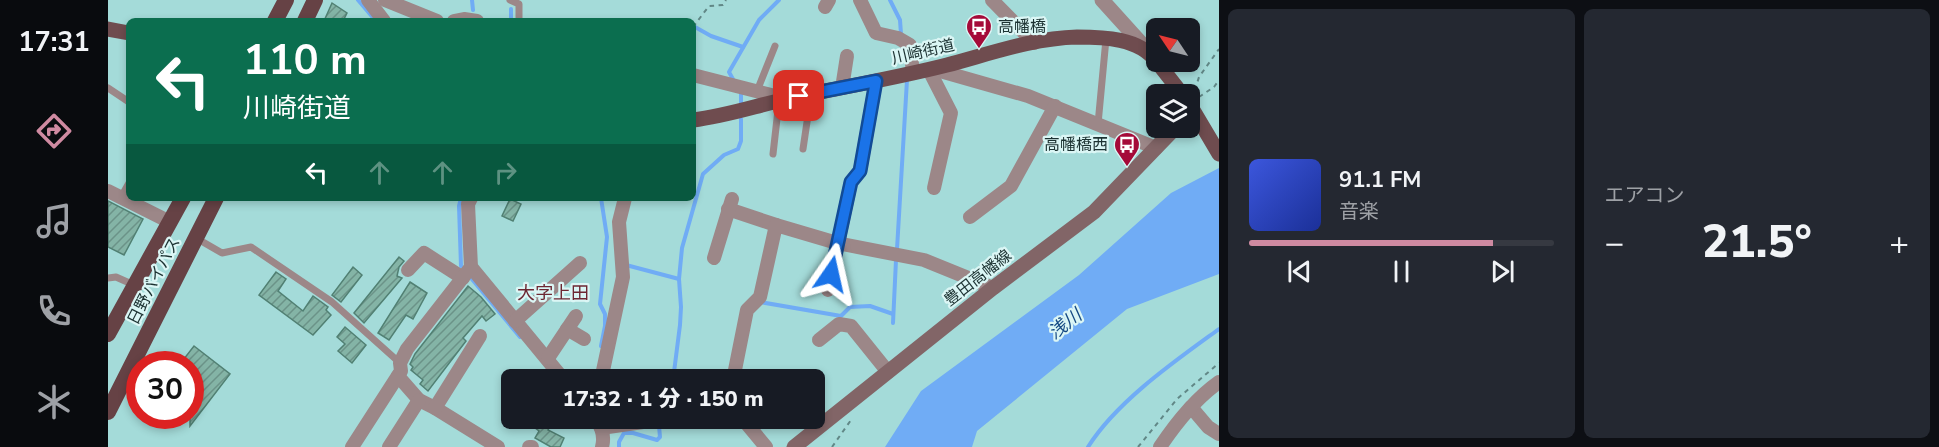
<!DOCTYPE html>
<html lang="ja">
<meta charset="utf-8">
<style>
:root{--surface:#171b24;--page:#242831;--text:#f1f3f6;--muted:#9ea1a6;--line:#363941;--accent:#cf8aa1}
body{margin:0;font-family:"Nunito Sans","Noto Sans JP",sans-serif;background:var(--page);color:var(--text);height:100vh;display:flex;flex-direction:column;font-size:22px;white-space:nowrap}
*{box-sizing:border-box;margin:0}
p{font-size:20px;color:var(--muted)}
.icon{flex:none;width:33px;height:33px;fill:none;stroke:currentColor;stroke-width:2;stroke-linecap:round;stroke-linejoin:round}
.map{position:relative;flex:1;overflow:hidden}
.details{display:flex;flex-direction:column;gap:9px;padding:9px;background:#0d0f14;width:720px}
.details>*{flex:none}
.hud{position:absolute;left:18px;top:18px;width:570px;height:183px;border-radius:9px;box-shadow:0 3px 9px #0003;background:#0b6e4f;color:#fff;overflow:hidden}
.needle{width:39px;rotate:305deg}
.tools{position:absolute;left:1038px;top:18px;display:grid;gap:12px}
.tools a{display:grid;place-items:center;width:54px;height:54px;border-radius:9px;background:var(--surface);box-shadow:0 3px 9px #0003;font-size:30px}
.speed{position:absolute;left:18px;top:351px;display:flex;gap:12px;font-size:30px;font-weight:700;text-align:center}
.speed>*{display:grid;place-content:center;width:78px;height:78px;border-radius:50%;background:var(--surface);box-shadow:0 3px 9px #0003;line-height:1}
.speed .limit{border:9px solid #d22;background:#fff;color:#111}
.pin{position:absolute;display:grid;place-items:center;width:51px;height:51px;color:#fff;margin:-26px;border-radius:12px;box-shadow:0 3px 9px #0006}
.me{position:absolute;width:66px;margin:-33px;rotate:11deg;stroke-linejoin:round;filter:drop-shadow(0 0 4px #0008)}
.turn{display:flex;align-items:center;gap:21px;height:126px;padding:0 18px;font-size:27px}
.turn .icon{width:78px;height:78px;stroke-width:2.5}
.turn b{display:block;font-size:42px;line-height:51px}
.lanes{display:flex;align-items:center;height:57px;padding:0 18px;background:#0003;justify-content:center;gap:30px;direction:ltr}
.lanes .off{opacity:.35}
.big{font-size:45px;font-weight:800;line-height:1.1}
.details .widget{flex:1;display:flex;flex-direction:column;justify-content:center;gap:9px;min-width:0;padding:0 21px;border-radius:9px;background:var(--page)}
.song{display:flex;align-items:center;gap:18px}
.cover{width:72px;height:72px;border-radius:9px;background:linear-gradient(135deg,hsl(230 70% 55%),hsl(230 70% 35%))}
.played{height:6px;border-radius:3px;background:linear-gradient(90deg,var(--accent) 80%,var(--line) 80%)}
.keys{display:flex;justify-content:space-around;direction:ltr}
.heat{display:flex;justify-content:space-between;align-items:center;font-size:33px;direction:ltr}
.details .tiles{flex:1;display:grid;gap:9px;grid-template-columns:repeat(2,1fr)}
.trip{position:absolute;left:393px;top:369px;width:324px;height:60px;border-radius:9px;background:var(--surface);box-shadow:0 3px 9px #0003;font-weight:800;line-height:60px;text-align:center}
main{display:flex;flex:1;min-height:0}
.dock{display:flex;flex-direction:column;width:108px;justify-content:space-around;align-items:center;background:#090b0e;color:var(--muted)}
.dock .icon{width:42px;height:42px}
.dock .on{color:var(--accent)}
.dock b{font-size:27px;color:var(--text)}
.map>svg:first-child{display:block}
.water{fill:#70acf5}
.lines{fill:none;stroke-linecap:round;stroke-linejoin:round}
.stream{stroke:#70acf5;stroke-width:4}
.building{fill:url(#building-hatch);stroke:#518073;stroke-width:1.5}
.path{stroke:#618786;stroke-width:2;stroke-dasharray:4.5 4.5;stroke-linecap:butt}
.service{stroke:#9c8788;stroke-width:7}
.minor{stroke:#9c8788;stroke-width:14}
.tertiary{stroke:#9c8788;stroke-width:15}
.secondary{stroke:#826567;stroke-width:15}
.primary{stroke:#6f4c4f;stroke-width:15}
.trunk{stroke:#664245;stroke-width:16}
.route-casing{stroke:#114b97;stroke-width:15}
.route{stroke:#1a73e8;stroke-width:10}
.labels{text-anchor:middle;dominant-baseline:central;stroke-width:4.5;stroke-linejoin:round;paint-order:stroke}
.poi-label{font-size:16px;fill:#1c3232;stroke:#dbf6f5;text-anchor:start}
.street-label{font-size:16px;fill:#1c3232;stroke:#dbf6f5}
.neighbourhood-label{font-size:18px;fill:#6d2732;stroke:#dbf6f5}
.water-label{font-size:18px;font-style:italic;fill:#144983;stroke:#dbf6f5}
</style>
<main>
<nav class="dock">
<b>17:31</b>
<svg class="icon on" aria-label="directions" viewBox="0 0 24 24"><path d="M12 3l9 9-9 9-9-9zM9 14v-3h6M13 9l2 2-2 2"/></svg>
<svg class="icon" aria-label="music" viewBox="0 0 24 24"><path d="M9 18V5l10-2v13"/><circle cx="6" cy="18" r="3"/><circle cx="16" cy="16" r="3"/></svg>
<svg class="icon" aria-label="phone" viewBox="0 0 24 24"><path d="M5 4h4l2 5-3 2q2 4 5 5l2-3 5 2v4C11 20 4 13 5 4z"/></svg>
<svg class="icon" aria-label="climate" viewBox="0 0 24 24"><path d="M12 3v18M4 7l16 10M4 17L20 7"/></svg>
</nav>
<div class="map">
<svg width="1111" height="447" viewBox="0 0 1111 447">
<defs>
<pattern id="building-hatch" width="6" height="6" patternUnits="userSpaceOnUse" patternTransform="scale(1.5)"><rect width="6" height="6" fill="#84b4a6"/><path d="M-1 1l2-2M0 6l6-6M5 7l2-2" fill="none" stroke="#6b9388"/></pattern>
</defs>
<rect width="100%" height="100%" fill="#a4dbd9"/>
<polygon class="water" points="1111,168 1111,274 1019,309 869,431 864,447 777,447 813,391 971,275 1063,193"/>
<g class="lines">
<g class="stream">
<polyline points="250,0 267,20"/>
<polyline points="364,0 365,10"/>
<polyline points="782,0 792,20 793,34"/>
<polyline points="403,9 403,21"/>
<polyline points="585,30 587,27 603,36 635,47"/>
<polyline points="626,81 621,72 651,20 671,0"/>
<polyline points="633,103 633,91"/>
<polyline points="353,198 351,206 353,266"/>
<polyline points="493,198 499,237 492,304 497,314 497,326 493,346"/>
<polyline points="789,249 799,80"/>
<polyline points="518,265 571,279"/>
<polyline points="363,278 412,337"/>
<polyline points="652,302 733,316 742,307 762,306 785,314"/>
<polyline points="785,323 788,260"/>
<polyline points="565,380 572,325 573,307 571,279 574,248 595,174 616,155 630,149 633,141 633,119"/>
<polyline points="511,447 511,442 516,433 525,433 549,440 552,437 551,426"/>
<path d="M980,447C1009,401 1067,361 1111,329"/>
</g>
</g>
<g class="building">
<polygon points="224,3 239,13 235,21 216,21"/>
<polygon points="402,199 413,204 405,221 394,216"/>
<polygon points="0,201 35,219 16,255 0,247"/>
<polygon points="291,257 296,261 291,267 289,276 294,278 256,323 246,313"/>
<polygon points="245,267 254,275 233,302 224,295"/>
<polygon points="168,272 178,279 170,291 195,311 205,296 220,307 218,310 223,315 205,335 151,295"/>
<polygon points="302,282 319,293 305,319 298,315 281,340 270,333"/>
<polygon points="360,286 373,297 387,314 378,321 374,316 355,338 358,341 320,391 312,384 315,380 303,370 305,367 302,364 307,354"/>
<polygon points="237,327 258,345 244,363 230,351 237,344 229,337"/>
<polygon points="86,346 122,374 82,426 82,364 72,364"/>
<polygon points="414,418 428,418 442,426 440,430 456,438 452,447 443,447 427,438 431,431"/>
</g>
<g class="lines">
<g class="path">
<polyline points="585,27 601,6 615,5 618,0"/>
<polyline points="1087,90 1091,77 1111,49"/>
<polyline points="1091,97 1106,87 1111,80"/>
<polyline points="724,447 743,420"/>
<polyline points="1030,447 1069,399 1111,363"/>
</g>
<g class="service">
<polyline points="402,0 411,4 411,21"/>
<polyline points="0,88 21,102"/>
<polyline points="649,91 667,46"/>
<polyline points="990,124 998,39"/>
<polyline points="695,149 703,95"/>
<polyline points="665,154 671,101"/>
<polyline points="13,197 21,183"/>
<polyline points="88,238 114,253 143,247 224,302 292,363"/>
<polyline points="0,278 8,277 26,285"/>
</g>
<g class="minor">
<polyline points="260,0 276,21"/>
<polyline points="277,0 329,21"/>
<polyline points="752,0 768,33 790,38 802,45 805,73"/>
<polyline points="884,0 926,43"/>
<polyline points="717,7 721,0"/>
<polyline points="346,21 356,19 369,21"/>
<polyline points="825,69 920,96 1048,148"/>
<polyline points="821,70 843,113 826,188"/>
<polyline points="585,75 679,99"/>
<polyline points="734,88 739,56"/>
<polyline points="0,191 62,222"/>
<polyline points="363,198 360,204 363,267 456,380"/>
<polyline points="620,209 668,225"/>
<polyline points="862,217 903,186 947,106"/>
<polyline points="606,258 624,199"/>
<polyline points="300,270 316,253 355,278"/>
<polyline points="720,290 743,182 752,171 768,81"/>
<polyline points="407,321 472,263"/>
<polyline points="459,329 476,339"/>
<polyline points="711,340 731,324 743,326 780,372"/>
<polyline points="440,358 468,316"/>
<polyline points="290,376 311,400 327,408 390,447"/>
<polyline points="493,380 515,277 511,222 517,198"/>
<polyline points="625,380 639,310 652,297 668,225 729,243 816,260 885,288"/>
<polyline points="1083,407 1100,427 1111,434"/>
<polyline points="327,408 372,336"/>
<path d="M487,418C494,427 497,436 494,447"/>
<polyline points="634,418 658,447"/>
<polyline points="493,428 563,418"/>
<polyline points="244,447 293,371 292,363 299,349 363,267"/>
<polyline points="281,447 311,400"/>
<polyline points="421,447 424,447"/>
<path d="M1052,447C1068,423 1087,399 1111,382"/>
</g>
<polyline class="tertiary" points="994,0 1041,52"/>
<polyline class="secondary" points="686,447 885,288 986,212 1067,128"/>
<g class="primary">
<polyline points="0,29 21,33"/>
<polyline points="1049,62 1074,94"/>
<polyline points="1082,105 1111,154"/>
<path d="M585,120C619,116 650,105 683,98C735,87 788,78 839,65C881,54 925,38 969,37C996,37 1031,38 1048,61"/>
</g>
<g class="trunk">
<polyline points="167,21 178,0"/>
<polyline points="197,21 207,0"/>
<polyline points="0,334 75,198"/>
<polyline points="0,412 108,198"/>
</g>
</g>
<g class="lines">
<defs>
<polyline id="route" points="691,96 768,81 752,171 743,182 723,274"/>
</defs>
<use href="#route" class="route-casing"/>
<use href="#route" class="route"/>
</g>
<defs>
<symbol id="bus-pin" viewBox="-11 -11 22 30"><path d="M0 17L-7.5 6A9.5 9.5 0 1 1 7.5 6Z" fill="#a50a39" stroke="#dbf6f5"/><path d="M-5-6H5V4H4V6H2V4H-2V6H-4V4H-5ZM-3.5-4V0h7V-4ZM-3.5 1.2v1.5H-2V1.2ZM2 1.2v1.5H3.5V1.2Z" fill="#fff"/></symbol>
</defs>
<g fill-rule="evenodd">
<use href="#bus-pin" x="856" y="12" width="30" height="40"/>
<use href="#bus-pin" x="1004" y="130" width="30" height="40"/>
</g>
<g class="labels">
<g class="poi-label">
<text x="890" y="27">高幡橋</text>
<text x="1000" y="145" text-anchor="end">高幡橋西</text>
</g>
<g class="street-label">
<text transform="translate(815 52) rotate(-13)">川崎街道</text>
<text transform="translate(870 278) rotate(-38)">豊田高幡線</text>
<text transform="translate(46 281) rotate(-63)">日野バイパス</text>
</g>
<g class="neighbourhood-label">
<text x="445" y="293">大字上田</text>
</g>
<g class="water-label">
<text transform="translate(957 324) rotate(-38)">浅川</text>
</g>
</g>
</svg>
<div class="tools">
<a><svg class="needle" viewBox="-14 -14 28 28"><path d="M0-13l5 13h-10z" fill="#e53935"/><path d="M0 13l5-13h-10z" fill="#9ea1a6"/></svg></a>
<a><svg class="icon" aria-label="layers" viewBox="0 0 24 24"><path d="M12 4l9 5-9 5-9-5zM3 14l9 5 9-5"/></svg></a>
</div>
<div class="speed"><div class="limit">30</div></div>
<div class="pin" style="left:691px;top:96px;background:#d93025"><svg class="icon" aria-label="arrive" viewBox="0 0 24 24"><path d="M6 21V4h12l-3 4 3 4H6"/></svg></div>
<svg class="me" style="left:723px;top:274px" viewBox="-20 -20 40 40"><path d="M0-17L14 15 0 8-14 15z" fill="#1a73e8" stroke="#fff" stroke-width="4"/></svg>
<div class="trip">17:32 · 1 分 · 150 m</div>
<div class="hud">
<div class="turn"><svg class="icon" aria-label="left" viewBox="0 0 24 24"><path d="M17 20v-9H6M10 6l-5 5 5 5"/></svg><div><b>110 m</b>川崎街道</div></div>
<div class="lanes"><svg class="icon" aria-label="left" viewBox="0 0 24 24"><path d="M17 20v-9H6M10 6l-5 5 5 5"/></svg><svg class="icon off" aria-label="ahead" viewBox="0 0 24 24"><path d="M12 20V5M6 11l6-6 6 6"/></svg><svg class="icon off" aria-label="ahead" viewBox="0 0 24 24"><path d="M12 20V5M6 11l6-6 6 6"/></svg><svg class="icon off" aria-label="right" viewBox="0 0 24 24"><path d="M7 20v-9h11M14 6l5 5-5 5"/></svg></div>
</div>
</div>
<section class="details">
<div class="tiles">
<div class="widget">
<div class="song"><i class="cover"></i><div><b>91.1 FM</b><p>音楽</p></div></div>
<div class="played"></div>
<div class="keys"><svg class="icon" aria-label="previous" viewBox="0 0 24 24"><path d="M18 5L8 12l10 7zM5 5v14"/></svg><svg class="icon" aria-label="pause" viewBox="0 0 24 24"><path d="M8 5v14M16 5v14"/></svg><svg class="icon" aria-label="next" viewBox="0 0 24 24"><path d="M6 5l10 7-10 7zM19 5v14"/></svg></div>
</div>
<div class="widget"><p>エアコン</p>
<div class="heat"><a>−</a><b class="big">21.5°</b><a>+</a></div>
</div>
</div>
</section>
</main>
